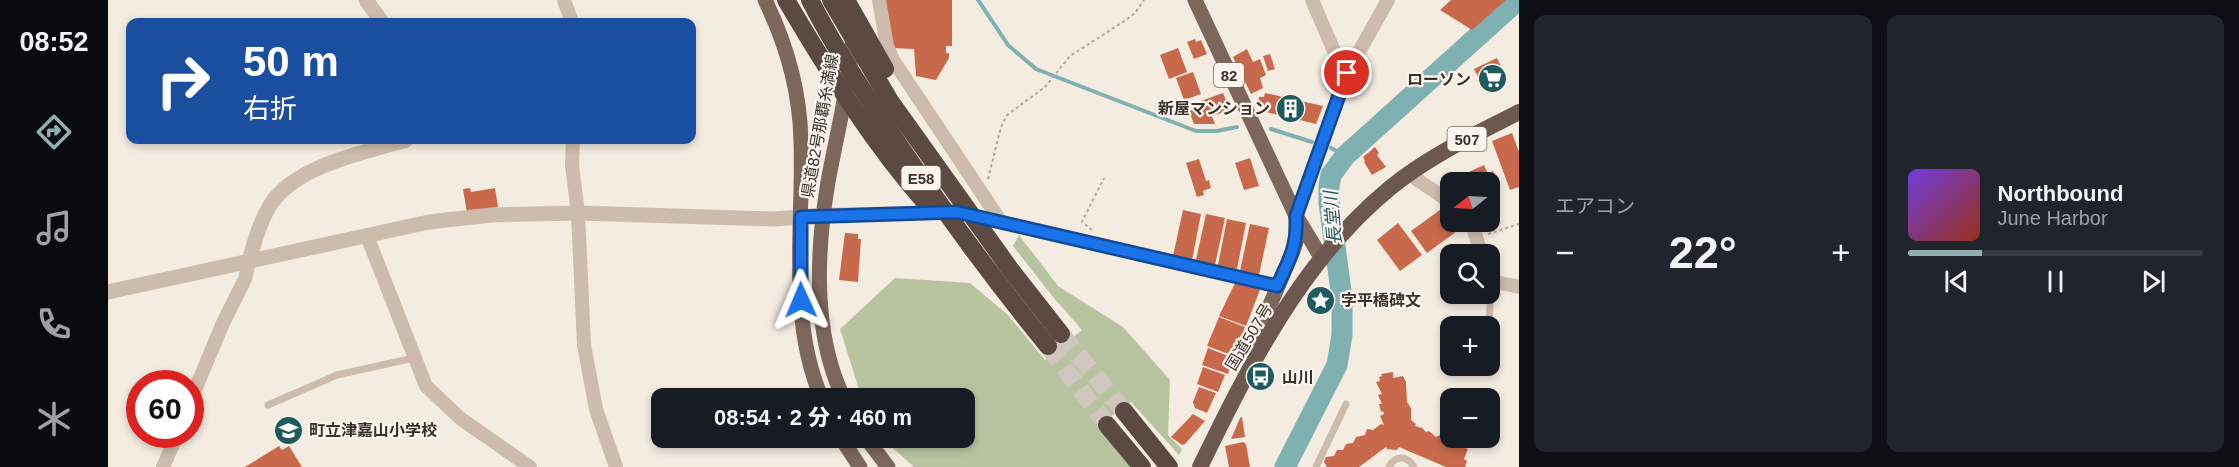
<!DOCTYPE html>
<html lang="ja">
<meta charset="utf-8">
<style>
:root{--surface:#171b24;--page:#20242c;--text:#f1f3f6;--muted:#9ea1a6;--line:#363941;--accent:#92aeb2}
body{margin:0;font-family:Arial,"Noto Sans JP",sans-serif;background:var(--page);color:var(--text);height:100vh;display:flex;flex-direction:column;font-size:22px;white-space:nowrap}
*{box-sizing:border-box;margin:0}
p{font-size:20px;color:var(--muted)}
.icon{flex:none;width:33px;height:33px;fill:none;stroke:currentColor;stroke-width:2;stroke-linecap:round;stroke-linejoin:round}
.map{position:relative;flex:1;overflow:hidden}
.side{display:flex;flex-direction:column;gap:15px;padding:15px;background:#0d0f14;width:720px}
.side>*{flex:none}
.top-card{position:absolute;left:18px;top:18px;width:570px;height:126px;border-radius:12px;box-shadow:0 3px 9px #0003;background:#1a4fa0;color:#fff;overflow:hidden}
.needle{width:39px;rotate:252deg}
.fabs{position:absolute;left:1332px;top:172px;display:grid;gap:12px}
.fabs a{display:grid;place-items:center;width:60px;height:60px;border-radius:12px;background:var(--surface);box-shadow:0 3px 9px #0003;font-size:30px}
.speed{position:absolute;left:18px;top:370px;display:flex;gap:12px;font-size:30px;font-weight:700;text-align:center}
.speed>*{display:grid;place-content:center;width:78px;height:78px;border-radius:50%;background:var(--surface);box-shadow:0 3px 9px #0003;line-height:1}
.speed .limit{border:9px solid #d22;background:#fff;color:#111}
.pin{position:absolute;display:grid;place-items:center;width:51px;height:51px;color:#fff;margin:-26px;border:3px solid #fff;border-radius:50%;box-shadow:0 2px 6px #0007}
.me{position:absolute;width:66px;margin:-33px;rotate:359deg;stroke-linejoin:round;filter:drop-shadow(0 0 4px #0008)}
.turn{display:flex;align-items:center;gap:21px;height:126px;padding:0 18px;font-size:27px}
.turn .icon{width:78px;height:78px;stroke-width:2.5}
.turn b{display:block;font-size:42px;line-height:51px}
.big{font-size:45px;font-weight:800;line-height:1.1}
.side .card{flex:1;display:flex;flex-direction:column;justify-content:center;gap:9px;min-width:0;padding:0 21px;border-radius:12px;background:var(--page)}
.song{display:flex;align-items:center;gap:18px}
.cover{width:72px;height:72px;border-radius:9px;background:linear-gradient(135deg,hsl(260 70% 55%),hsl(10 70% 35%))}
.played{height:6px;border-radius:3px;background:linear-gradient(90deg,var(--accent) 25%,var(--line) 25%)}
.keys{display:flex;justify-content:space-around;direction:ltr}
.heat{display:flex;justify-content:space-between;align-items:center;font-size:33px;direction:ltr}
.side .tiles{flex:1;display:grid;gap:15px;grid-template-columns:repeat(2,1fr)}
.trip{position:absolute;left:543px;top:388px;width:324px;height:60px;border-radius:12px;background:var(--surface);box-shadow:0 3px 9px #0003;font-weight:800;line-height:60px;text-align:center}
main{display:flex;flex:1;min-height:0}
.dock{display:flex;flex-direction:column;width:108px;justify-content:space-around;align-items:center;background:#090b0e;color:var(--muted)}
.dock .icon{width:42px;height:42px}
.dock .on{color:var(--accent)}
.dock b{font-size:27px;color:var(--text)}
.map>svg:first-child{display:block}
.green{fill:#b8c4a0}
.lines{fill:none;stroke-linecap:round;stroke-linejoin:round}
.stream{stroke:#7fb0b2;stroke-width:4}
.river{stroke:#7fb0b2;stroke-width:21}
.building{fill:#c8694b}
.motorway-tunnel{stroke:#cfc6bd;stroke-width:18;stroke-dasharray:18 9;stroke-linecap:butt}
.path{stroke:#b9a596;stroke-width:2;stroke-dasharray:3 3;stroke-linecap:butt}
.service{stroke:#cdbbac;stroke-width:7}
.minor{stroke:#cdbbac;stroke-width:14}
.tertiary{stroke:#cdbbac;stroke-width:15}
.primary{stroke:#7d675c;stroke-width:15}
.trunk{stroke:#6c584f;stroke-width:16}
.motorway{stroke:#5c4a42;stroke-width:18}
.motorway-bridge{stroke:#5c4a42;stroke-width:18}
.route-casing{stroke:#114b97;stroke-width:15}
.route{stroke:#1a73e8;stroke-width:10}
.labels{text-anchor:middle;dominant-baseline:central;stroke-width:4.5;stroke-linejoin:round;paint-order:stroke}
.shield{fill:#fbf5ee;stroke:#756b66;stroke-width:1.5}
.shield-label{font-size:15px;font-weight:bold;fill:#3b302b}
.poi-label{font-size:16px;font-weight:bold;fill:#3b302b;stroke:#fbf5ee;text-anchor:start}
.street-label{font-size:16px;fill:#3b302b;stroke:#fbf5ee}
.water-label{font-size:18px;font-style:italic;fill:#1f5a5e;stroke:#fbf5ee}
</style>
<main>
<nav class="dock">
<b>08:52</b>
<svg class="icon on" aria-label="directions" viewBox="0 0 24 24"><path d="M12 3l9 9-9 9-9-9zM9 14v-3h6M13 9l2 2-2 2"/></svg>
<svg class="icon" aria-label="music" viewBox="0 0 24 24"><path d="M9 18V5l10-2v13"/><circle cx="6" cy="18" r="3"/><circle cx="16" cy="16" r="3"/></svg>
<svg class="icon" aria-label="phone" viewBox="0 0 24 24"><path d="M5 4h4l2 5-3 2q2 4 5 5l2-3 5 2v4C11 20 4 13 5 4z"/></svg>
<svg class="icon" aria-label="climate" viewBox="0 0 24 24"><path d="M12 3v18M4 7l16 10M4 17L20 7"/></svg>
</nav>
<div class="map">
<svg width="1411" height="467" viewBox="0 0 1411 467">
<rect width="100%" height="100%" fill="#f4ebe1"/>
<polygon class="green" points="911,235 950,286 1015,327 1062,380 1060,435 1074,449 1071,455 1023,402 991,425 1023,467 806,467 785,448 779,438 856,438 856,399 754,399 732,329 787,278 862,283 900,315 937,360 974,330 945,297 905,246"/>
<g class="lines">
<g class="stream">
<polyline points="870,0 900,45 928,69 1088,131 1109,131 1129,127"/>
<polyline points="1163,129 1204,142"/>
<polyline points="1223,148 1237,156"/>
</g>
<polyline class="river" points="1177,467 1229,365 1234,335 1234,298 1221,203 1221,186 1223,175 1237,156 1410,0"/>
</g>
<g class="building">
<polygon points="778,0 844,0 844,46 838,46 838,53 841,53 841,58 828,80 808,76 806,49 785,48 778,27"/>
<polygon points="1343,0 1398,0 1364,30 1332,10"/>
<polygon points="1087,39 1088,42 1093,40 1099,54 1086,59 1079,42"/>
<polygon points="1070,48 1079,72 1061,79 1052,55"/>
<polygon points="1139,49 1145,62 1152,59 1158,75 1152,78 1155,88 1143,94 1125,57"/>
<polygon points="1162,54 1167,69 1160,71 1155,56"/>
<polygon points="1389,58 1398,77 1376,88 1366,69"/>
<polygon points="1085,72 1093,94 1076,100 1068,78"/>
<polygon points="1115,93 1122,110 1104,116 1107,124 1086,124 1079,106"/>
<polygon points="1157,93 1215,106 1208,124 1154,111 1150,104 1151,97 1156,97"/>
<polygon points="1404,133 1411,152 1411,187 1402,190 1384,141"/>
<polygon points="1267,147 1271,153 1269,155 1278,167 1264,175 1256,162 1257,161 1255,157"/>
<polygon points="1142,158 1151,186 1136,190 1127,163"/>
<polygon points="1091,159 1098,181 1101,180 1103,188 1095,191 1096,195 1089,197 1078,163"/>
<polygon points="1376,165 1380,174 1385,171 1390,180 1382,184 1342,183 1342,191 1337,183"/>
<polygon points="362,188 363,192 387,188 390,207 359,213 355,189"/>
<polygon points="1336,207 1342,217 1342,222 1346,222 1352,229 1319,253 1303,231"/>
<polygon points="1075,210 1093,214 1084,260 1065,256"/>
<polygon points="1098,214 1117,218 1107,265 1088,260"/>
<polygon points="1119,219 1138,223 1129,269 1110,265"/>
<polygon points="1290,223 1314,255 1292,271 1269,240"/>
<polygon points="1142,224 1161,228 1151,275 1132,271"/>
<polygon points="737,233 750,234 750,239 753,239 750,282 731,280"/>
<polygon points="1128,281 1153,287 1138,326 1111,316"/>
<polygon points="1111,317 1137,327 1126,356 1099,346"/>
<polygon points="1100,348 1125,358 1120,374 1094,365"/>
<polygon points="1095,367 1117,375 1110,392 1089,384"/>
<polygon points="1285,372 1285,378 1295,376 1298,382 1299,402 1303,408 1303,420 1308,424 1307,426 1314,428 1318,432 1321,431 1328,437 1332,435 1336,441 1342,440 1347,445 1354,444 1355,447 1360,449 1356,459 1359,461 1357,467 1338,467 1291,447 1289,450 1279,449 1278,447 1251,467 1219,467 1216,462 1218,457 1226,456 1229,450 1235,450 1238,444 1245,443 1248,437 1257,435 1259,429 1265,430 1273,424 1276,425 1272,416 1276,414 1275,411 1273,412 1271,404 1274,404 1270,395 1274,394 1268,382 1272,381 1271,377 1274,376 1273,374"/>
<polygon points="1091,387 1108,393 1099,413 1087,408 1085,402"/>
<polygon points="1085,414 1097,421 1077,444 1074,445 1063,437"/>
<polygon points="1134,417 1137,437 1123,439 1132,418"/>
<polygon points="1135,442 1138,444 1142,467 1121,467 1117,446"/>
<polygon points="171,446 174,450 181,446 194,467 137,467"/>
</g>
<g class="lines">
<g class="motorway-tunnel">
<polyline points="953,334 1016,411"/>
<polyline points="940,346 999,425"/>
</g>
<g class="path">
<polyline points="880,179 893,127 899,115 937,87 962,56 1018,20 1027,13 1036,0"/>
<polyline points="984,230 974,222 996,178"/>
<polyline points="1380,234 1411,224"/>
</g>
<g class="service">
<polyline points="1381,327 1383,281"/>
<polyline points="160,405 229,375 306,358"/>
<polyline points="1208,467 1238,404"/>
<path d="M1281,467C1287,455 1299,455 1306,467"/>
</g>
<g class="minor">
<polyline points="456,0 464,22"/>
<polyline points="771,0 779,46 785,60 893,222"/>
<polyline points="1204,0 1229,58 1239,73"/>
<polyline points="465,140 464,165 470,213 476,345 488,409 508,467"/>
<polyline points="1301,174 1342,202"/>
<polyline points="715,215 849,212 1169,286"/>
<polyline points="1188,216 1239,73 1280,0"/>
<polyline points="1363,222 1374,255"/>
<polyline points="259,236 318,386 353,419 422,467"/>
<polyline points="1382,277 1383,281 1411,287"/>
<polyline points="82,402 115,323 137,279 141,262"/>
<polyline points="55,467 69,435"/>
</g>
<g class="tertiary">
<polyline points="258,0 274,22"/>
<path d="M141,262C146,242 156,208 171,194C201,163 258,152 298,140"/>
<polyline points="0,292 321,222 383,215 470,213 667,219 715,215"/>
</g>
<g class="primary">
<path d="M657,0C678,43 692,92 693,141C696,225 679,319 714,399"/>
<polyline points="1087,0 1188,216 1213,257"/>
<polyline points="1149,352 1156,319 1185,251 1188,242 1188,218"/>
<path d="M736,399C731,388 726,376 723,365C706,307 710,241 720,182C729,133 742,83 745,33"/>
<polyline points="733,438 752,467"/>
<polyline points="758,438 780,467"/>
</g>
<path class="trunk" d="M1092,467C1141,366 1194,260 1282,188C1321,156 1367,135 1411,112"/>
<g class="motorway">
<polyline points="1016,411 1061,467"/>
<polyline points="999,425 1034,467"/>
</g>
<g class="motorway-bridge">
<path d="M678,0C721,73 766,145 822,208"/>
<path d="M702,0C728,51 761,100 793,148C839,216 888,282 940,346"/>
<polyline points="723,0 782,101 902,269 953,334"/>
<polyline points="738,0 777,69"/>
</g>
</g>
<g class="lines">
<defs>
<path id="route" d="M693,300V217L849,212L1169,286C1181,261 1190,245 1188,216L1239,73"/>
</defs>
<use href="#route" class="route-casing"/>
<use href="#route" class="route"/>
</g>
<defs>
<symbol id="supermarket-disc" viewBox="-11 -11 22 22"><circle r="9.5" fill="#1f5a5e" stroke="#fbf5ee"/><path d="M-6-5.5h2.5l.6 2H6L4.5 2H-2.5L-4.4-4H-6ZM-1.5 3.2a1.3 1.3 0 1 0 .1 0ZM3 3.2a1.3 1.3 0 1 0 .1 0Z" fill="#fff"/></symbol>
<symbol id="building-disc" viewBox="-11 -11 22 22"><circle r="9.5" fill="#1f5a5e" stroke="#fbf5ee"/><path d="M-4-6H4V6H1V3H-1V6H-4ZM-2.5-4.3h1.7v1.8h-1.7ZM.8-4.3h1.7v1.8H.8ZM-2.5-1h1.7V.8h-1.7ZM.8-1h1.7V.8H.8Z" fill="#fff"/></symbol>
<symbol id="sight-disc" viewBox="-11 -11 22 22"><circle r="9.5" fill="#1f5a5e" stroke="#fbf5ee"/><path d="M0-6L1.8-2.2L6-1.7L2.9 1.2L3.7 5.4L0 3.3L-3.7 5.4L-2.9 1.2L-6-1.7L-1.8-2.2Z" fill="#fff"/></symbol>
<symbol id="bus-disc" viewBox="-11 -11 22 22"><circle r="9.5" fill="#1f5a5e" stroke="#fbf5ee"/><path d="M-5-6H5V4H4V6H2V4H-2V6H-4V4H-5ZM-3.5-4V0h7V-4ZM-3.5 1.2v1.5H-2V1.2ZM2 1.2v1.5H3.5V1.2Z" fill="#fff"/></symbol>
<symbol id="school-disc" viewBox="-11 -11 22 22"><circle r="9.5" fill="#1f5a5e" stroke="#fbf5ee"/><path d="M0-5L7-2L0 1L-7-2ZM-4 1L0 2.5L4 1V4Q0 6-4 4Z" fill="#fff"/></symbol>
</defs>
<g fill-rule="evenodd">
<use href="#supermarket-disc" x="1368" y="62" width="33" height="33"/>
<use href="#building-disc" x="1166" y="92" width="33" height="33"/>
<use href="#sight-disc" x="1196" y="284" width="33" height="33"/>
<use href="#bus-disc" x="1136" y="360" width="33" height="33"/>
<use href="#school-disc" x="164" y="414" width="33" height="33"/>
</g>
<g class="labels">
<g class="shield">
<rect x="1106" y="63" width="30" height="24" rx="4.5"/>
<rect x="1339.5" y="127" width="39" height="24" rx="4.5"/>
<rect x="793.5" y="166" width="39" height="24" rx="4.5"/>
</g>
<g class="shield-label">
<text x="1121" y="75">82</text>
<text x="1359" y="139">507</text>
<text x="813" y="178">E58</text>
</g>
<g class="poi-label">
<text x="1363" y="79" text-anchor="end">ローソン</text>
<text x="1162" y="108" text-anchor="end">新屋マンション</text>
<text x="1233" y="300">字平橋碑文</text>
<text x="1174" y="377">山川</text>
<text x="201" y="430">町立津嘉山小学校</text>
</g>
<g class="street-label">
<text transform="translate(712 126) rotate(-80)">県道82号那覇糸満線</text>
<text transform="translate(1141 337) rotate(-59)">国道507号</text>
</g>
<g class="water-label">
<text transform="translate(1225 218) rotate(-95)">長堂川</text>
</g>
</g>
</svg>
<div class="fabs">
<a><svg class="needle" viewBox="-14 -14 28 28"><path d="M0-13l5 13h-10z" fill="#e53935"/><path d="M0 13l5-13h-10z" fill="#9ea1a6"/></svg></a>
<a><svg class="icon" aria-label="search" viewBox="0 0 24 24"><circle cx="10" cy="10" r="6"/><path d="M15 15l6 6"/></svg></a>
<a>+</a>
<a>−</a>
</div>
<div class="speed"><div class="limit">60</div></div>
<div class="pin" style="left:1239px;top:73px;background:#d93025"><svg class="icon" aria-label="arrive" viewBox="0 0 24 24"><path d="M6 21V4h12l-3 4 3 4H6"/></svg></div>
<svg class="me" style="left:693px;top:300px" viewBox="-20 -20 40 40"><path d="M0-17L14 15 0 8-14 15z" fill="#1a73e8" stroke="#fff" stroke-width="4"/></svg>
<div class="trip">08:54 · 2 分 · 460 m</div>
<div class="top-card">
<div class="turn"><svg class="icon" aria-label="right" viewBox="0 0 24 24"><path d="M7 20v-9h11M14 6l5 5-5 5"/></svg><div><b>50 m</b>右折</div></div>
</div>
</div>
<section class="side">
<div class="tiles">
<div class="card"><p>エアコン</p>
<div class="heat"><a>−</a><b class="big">22°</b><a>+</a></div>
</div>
<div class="card">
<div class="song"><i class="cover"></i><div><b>Northbound</b><p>June Harbor</p></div></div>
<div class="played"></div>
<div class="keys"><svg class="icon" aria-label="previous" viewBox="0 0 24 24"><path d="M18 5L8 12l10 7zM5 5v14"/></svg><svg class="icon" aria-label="pause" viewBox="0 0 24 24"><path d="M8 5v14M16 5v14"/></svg><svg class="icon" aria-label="next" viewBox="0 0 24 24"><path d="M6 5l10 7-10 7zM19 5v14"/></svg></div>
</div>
</div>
</section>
</main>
